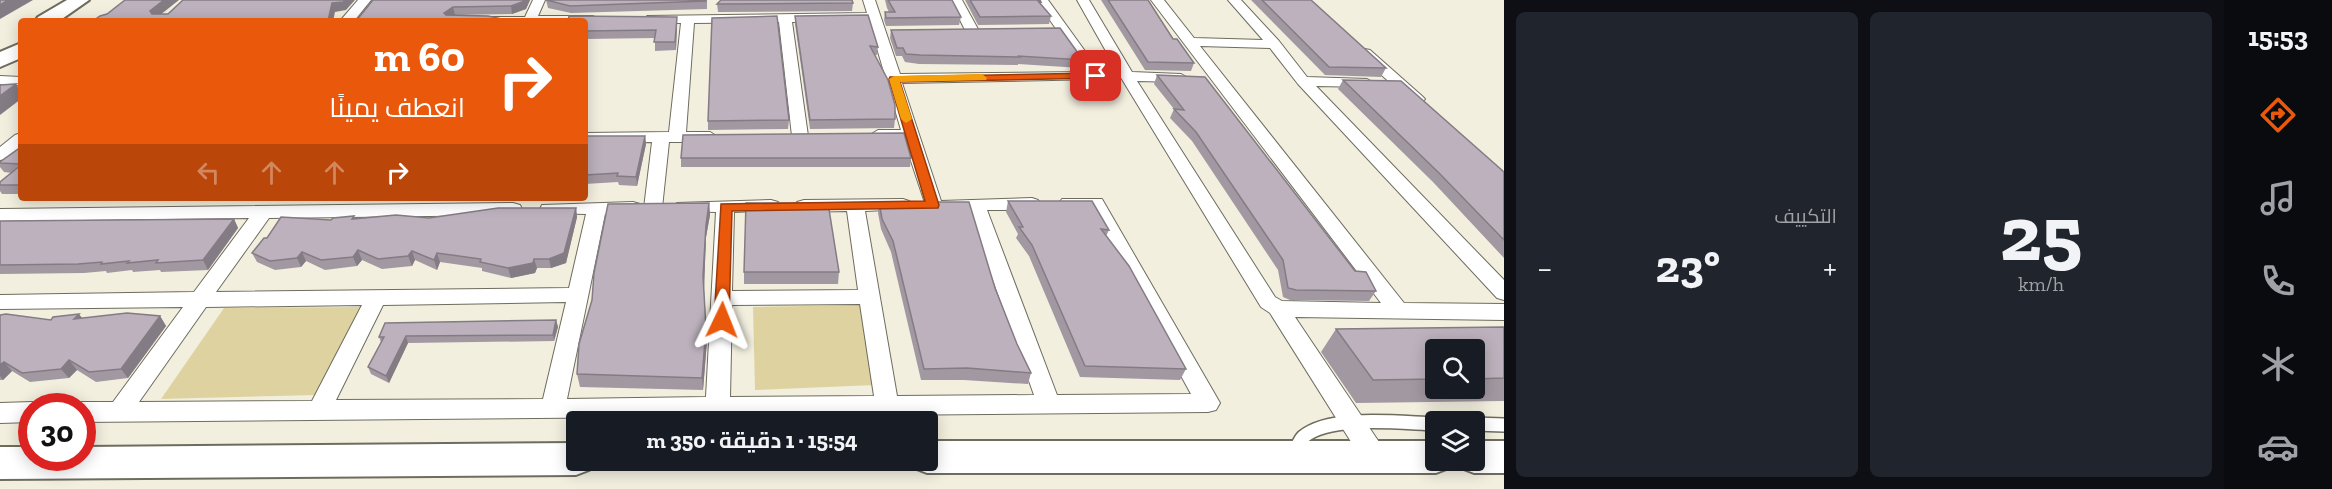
<!DOCTYPE html>
<html lang="ar">
<meta charset="utf-8">
<style>
:root{--surface:#171b24;--page:#20242c;--text:#f1f3f6;--muted:#9ea1a6;--accent:#ea580c}
body{margin:0;font-family:"Zilla Slab",Cairo,serif;background:var(--page);color:var(--text);direction:rtl;height:100vh;display:flex;flex-direction:column;font-size:22px;white-space:nowrap}
*{box-sizing:border-box;margin:0}
p{font-size:20px;color:var(--muted)}
.icon{flex:none;width:33px;height:33px;fill:none;stroke:currentColor;stroke-width:2;stroke-linecap:round;stroke-linejoin:round}
.map{position:relative;flex:1;overflow:hidden;direction:ltr}
.panel{display:flex;flex-direction:column;gap:12px;padding:12px;background:#0d0f14;width:720px}
.panel>*{flex:none}
.guide{position:absolute;left:18px;top:18px;width:570px;height:183px;border-radius:6px;box-shadow:0 3px 15px #0003;direction:rtl;background:#ea580c;color:#fff;overflow:hidden}
.fabs{position:absolute;left:1425px;top:339px;display:grid;gap:12px}
.fabs a{display:grid;place-items:center;width:60px;height:60px;border-radius:6px;background:var(--surface);box-shadow:0 3px 15px #0003;font-size:30px}
.speed{position:absolute;left:18px;top:393px;display:flex;gap:12px;font-size:30px;font-weight:700;text-align:center}
.speed>*{display:grid;place-content:center;width:78px;height:78px;border-radius:50%;background:var(--surface);box-shadow:0 3px 15px #0003;line-height:1}
.speed .limit{border:9px solid #d22;background:#fff;color:#111}
.pin{position:absolute;display:grid;place-items:center;width:51px;height:51px;color:#fff;margin:-26px;border-radius:12px;box-shadow:0 3px 9px #0006}
.me{position:absolute;width:66px;margin:-33px;rotate:2deg;stroke-linejoin:round;filter:drop-shadow(0 0 4px #0008)}
.turn{display:flex;align-items:center;gap:21px;height:126px;padding:0 24px;font-size:27px}
.turn .icon{width:78px;height:78px;stroke-width:2.5}
.turn b{display:block;font-size:42px;line-height:51px}
.lanes{display:flex;align-items:center;height:57px;padding:0 24px;background:#0003;justify-content:center;gap:30px;direction:ltr}
.lanes .off{opacity:.35}
.big{font-size:45px;font-weight:700;line-height:1.1}
.panel .tile{flex:1;display:flex;flex-direction:column;justify-content:center;gap:9px;min-width:0;padding:0 21px;border-radius:9px;background:var(--page)}
.panel .dial{align-items:center;gap:0}
.dial b{font-size:78px;line-height:1}
.heat{display:flex;justify-content:space-between;align-items:center;font-size:33px;direction:ltr}
.panel .tiles{flex:1;display:grid;gap:12px;grid-template-columns:repeat(2,1fr)}
.trip{position:absolute;left:566px;top:411px;width:372px;height:60px;border-radius:6px;background:var(--surface);box-shadow:0 3px 15px #0003;font-weight:700;line-height:60px;text-align:center;direction:rtl}
main{display:flex;flex:1;min-height:0}
.dock{display:flex;flex-direction:column;width:108px;justify-content:space-around;align-items:center;background:#090b0e;color:var(--muted)}
.dock .icon{width:42px;height:42px}
.dock .on{color:var(--accent)}
.dock b{font-size:27px;color:var(--text)}
.map>svg:first-child{display:block}
.green{fill:#ded3a0}
.lines{fill:none;stroke-linecap:round;stroke-linejoin:round}
.lane-casing{stroke:#6e6c5e;stroke-width:16}
.street-casing{stroke:#6e6c5e;stroke-width:2}
.secondary-casing{stroke:#6e6c5e;stroke-width:4}
.lane{stroke:#fff;stroke-width:13}
.street{fill:#fff;fill-rule:evenodd}
.secondary{fill:#fff;fill-rule:evenodd}
.wall{fill:#a298a2;fill-rule:evenodd}
.shaded-wall{fill:#847c84}
.building{fill:#bcb1bc;stroke:#847c84;stroke-width:1.5}
.route{fill:#ea580c;stroke:#983908;stroke-width:1.5}
.slow{fill:#f59e0b}
</style>
<main>
<nav class="dock">
<b>15:53</b>
<svg class="icon on" aria-label="directions" viewBox="0 0 24 24"><path d="M12 3l9 9-9 9-9-9zM9 14v-3h6M13 9l2 2-2 2"/></svg>
<svg class="icon" aria-label="music" viewBox="0 0 24 24"><path d="M9 18V5l10-2v13"/><circle cx="6" cy="18" r="3"/><circle cx="16" cy="16" r="3"/></svg>
<svg class="icon" aria-label="phone" viewBox="0 0 24 24"><path d="M5 4h4l2 5-3 2q2 4 5 5l2-3 5 2v4C11 20 4 13 5 4z"/></svg>
<svg class="icon" aria-label="climate" viewBox="0 0 24 24"><path d="M12 3v18M4 7l16 10M4 17L20 7"/></svg>
<svg class="icon" aria-label="car" viewBox="0 0 24 24"><path d="M5 17H2v-5l4-1 3-4h7l3 4 3 1v5h-3M9 17h6M6 11h13"/><circle cx="7" cy="17" r="2"/><circle cx="17" cy="17" r="2"/></svg>
</nav>
<section class="panel">
<div class="tiles">
<div class="tile dial"><b>25</b><p>km/h</p></div>
<div class="tile"><p>التكييف</p>
<div class="heat"><a>−</a><b class="big">23°</b><a>+</a></div>
</div>
</div>
</section>
<div class="map">
<svg width="1504" height="489" viewBox="0 0 1504 489">
<rect width="100%" height="100%" fill="#f2efdf"/>
<g class="green">
<polygon points="861,305 875,385 755,390 753,307"/>
<polygon points="361,307 317,395 161,399 224,308"/>
</g>
<g class="lines">
<defs>
<g id="lane">
<polyline points="1474,424 1504,425"/>
<path d="M1294,453C1297,448 1299,441 1303,437C1331,414 1401,423 1436,424"/>
</g>
<g id="street">
<polygon points="358,0 371,0 354,21 340,21"/>
<polygon points="533,0 545,0 538,16 593,16 600,20 598,23 585,24 585,21 448,21 455,17 525,17"/>
<path d="M863,0H875L900,74L1086,72L1036,0H1048L1103,76L1101,79L902,83L941,201L1032,198L1038,200L1041,204L1038,208L1032,210H987L1057,395L1191,394L1090,209L1062,207L1059,203L1062,199H1102L1216,396L1220,403L1216,410L1208,412L82,422V406L73,405L82,402H113L183,307L0,309V295L194,292L249,218L0,221V209L513,203L520,205L522,209L520,213L513,215L269,218L216,292L569,288L586,214L542,213L540,209L542,205L633,202L640,204L642,208L640,212L605,214L567,399L706,397L716,212L677,211L675,207L677,203L771,200L778,202L780,206L778,210L734,212L732,291L858,290L847,211L804,212L797,210L795,206L797,202L804,200L903,199L909,201L912,205L909,209L865,211L897,396L1034,395L968,210L927,209L904,140H878L870,135L878,130H901L869,21L792,22L808,136L800,141L792,136L779,22L694,23L686,132H710L718,137L710,142H669L662,208L660,212H646L644,208L652,142L585,143V133L669,132L681,23H652L647,22L645,19L647,16L867,13ZM566,302L543,399L336,400L383,305ZM860,304L874,396L730,397L732,305ZM362,305L312,401L139,402L206,307Z"/>
<polygon points="950,0 962,0 979,31 977,34 967,34"/>
<polygon points="1077,0 1089,0 1132,72 1181,74 1188,78 1181,82 1137,81 1275,297 1282,301 1381,303 1151,0 1164,0 1194,38 1263,40 1228,0 1241,0 1279,41 1307,77 1367,79 1374,83 1367,87 1316,86 1504,280 1504,300 1497,298 1298,84 1270,48 1200,46 1404,303 1504,304 1504,320 1295,317 1383,448 1387,456 1383,464 1374,467 1365,464 1270,313 1261,307 1120,76"/>
<polygon points="1365,49 1370,50 1422,96 1425,99 1422,102 1412,102 1360,56 1358,53 1360,50"/>
<polygon points="0,76 21,77 21,85 0,84"/>
<polygon points="21,133 21,146 6,159 0,160 0,147 15,135"/>
<polygon points="32,402 41,406 32,406 32,422 0,423 0,403"/>
</g>
<g id="secondary">
<polygon points="67,0 89,0 59,21 35,21 38,17"/>
<polygon points="21,43 21,58 0,67 0,52"/>
<polygon points="927,441 1436,441 1436,460 1453,460 1449,468 1436,473 927,473 914,468 910,460 927,460"/>
<polygon points="1474,441 1504,441 1504,473 1474,473 1461,468 1457,460 1474,460"/>
<polygon points="576,443 576,460 594,460 589,470 576,475 0,479 0,447 32,447 32,458 82,458 82,447"/>
</g>
</defs>
<use href="#lane" class="lane-casing"/>
<use href="#street" class="street-casing"/>
<use href="#secondary" class="secondary-casing"/>
<use href="#lane" class="lane"/>
<use href="#street" class="street"/>
<use href="#secondary" class="secondary"/>
</g>
<g class="wall">
<polygon points="373,0 530,0 526,9 512,14 455,15 356,21"/>
<polygon points="546,0 707,0 707,9 571,13 548,8"/>
<polygon points="885,0 952,0 961,17 959,25 886,26 884,20 885,12 889,12 887,8"/>
<polygon points="965,0 1040,0 1041,2 1041,4 1051,16 1049,24 978,25"/>
<polygon points="1101,0 1148,0 1173,39 1194,63 1191,71 1145,70"/>
<polygon points="1251,0 1311,0 1386,68 1381,77 1325,75"/>
<polygon points="853,3 852,11 718,12 717,4"/>
<polygon points="795,16 878,47 877,55 874,55 895,119 894,128 810,129 795,24"/>
<polygon points="677,17 676,50 655,51 655,38 585,39 585,21"/>
<polygon points="891,30 1083,60 1081,68 1018,64 1018,65 919,64 905,62 902,56 896,56 890,38"/>
<polygon points="1157,75 1376,291 1369,301 1290,300 1283,297 1278,270 1192,141 1170,118 1174,109 1154,84"/>
<polygon points="1343,80 1504,172 1504,258 1433,182 1338,89"/>
<polygon points="789,120 788,129 708,130 708,121"/>
<polygon points="585,136 645,136 646,144 637,186 619,185 618,182 585,184"/>
<polygon points="21,147 21,194 2,194 0,191 0,182 12,173 4,172 0,167 0,162"/>
<polygon points="681,158 911,158 910,167 681,167"/>
<polygon points="258,198 308,198 294,200 260,201"/>
<polygon points="1008,201 1109,230 1106,236 1186,369 1180,380 1080,377 1029,256 1016,238 1018,234 1006,212"/>
<polygon points="879,202 995,288 1017,344 1031,373 1028,384 964,380 921,380 891,252 881,229 878,213"/>
<polygon points="709,203 710,215 706,237 704,289 707,341 703,390 580,387 577,374"/>
<polygon points="576,208 577,217 566,263 551,268 537,268 535,273 511,278 482,271 482,268 440,262 437,270 415,260 412,266 382,269 362,260 357,266 325,270 306,261 301,267 275,270 257,262 252,253 267,238 331,220 354,216 355,219 429,218"/>
<polygon points="234,219 238,228 208,270 161,272 160,270 133,272 132,270 107,273 106,271 84,273 0,274 0,221"/>
<polygon points="744,272 839,272 838,284 744,284"/>
<polygon points="0,315 51,320 160,316 166,326 128,378 96,382 77,370 69,378 30,382 12,371 3,380 0,380"/>
<polygon points="556,320 558,327 554,341 408,343 389,383 371,374 368,367 381,342 379,337"/>
<path d="M1504,327V401L1356,403L1321,352L1336,329ZM1436,350H1474V388H1436Z"/>
</g>
<g class="shaded-wall">
<polygon points="8,0 33,0 0,19 0,5"/>
<polygon points="164,0 179,0 155,19 150,11"/>
<polygon points="345,0 355,0 346,10 335,12 333,21 328,21 332,3"/>
<polygon points="525,0 530,0 526,9 512,14 511,6"/>
<polygon points="453,7 455,15 446,21 444,13"/>
<polygon points="677,17 677,25 676,50 675,42"/>
<polygon points="16,84 21,92 21,99 0,115 0,96"/>
<polygon points="645,136 646,144 637,186 636,177"/>
<polygon points="293,198 308,198 294,200"/>
<polygon points="709,203 710,215 706,237 704,289 703,276 706,225"/>
<polygon points="576,208 577,217 566,263 551,268 549,259"/>
<polygon points="234,219 238,228 208,270 203,260"/>
<polygon points="358,250 362,260 357,266 353,257"/>
<polygon points="412,251 415,260 412,266 408,256"/>
<polygon points="302,252 306,261 301,267 297,258"/>
<polygon points="437,253 440,262 437,270 434,260"/>
<polygon points="534,259 537,268 535,273 511,278 508,268"/>
<polygon points="79,314 86,323 74,319"/>
<polygon points="160,316 166,326 128,378 121,369"/>
<polygon points="556,320 558,327 554,341 553,335"/>
<polygon points="706,328 707,341 703,390 702,378"/>
<polygon points="406,336 408,343 389,383 386,376"/>
<polygon points="69,360 77,370 69,378 61,369"/>
<polygon points="4,362 12,371 3,380 0,376 0,365"/>
</g>
<g class="building">
<polygon points="0,0 8,0 0,5"/>
<polygon points="125,0 164,0 150,11 152,14 168,14 183,0 345,0 343,2 332,3 328,21 93,21 100,16 107,14"/>
<polygon points="373,0 525,0 525,1 511,6 453,7 444,13 446,15 488,16 511,21 356,21"/>
<polygon points="546,0 706,0 706,1 570,6"/>
<polygon points="721,0 852,0 853,3 717,4"/>
<polygon points="888,0 952,0 961,17 886,18 885,12 895,12"/>
<polygon points="970,0 1040,0 1041,2 1038,1 1051,16 980,17"/>
<polygon points="1108,0 1148,0 1173,39 1177,39 1194,63 1148,62"/>
<polygon points="1262,0 1311,0 1386,68 1329,67"/>
<polygon points="868,15 878,47 870,46 888,80 895,105 895,119 810,120 795,16"/>
<polygon points="569,16 677,17 675,42 654,42 656,30 585,31 585,21 568,21"/>
<polygon points="777,16 789,120 708,121 712,18"/>
<polygon points="1060,28 1083,60 1019,56 1020,57 920,55 906,54 903,48 897,48 891,30"/>
<polygon points="1157,75 1205,77 1355,271 1366,272 1376,291 1296,290 1288,288 1283,260 1196,132 1174,109 1184,110"/>
<polygon points="1343,80 1401,81 1504,172 1504,240 1439,173"/>
<polygon points="16,84 0,96 0,85"/>
<polygon points="904,133 911,158 681,158 683,135"/>
<polygon points="585,136 645,136 636,177 617,176 618,173 585,175"/>
<polygon points="21,147 21,164 0,163 0,162"/>
<polygon points="21,165 21,185 0,185 0,182"/>
<polygon points="1008,201 1092,201 1109,230 1101,229 1129,266 1186,369 1085,366 1032,245 1019,227 1023,227"/>
<polygon points="879,202 969,202 995,288 1017,344 1031,373 967,368 924,369 893,241 882,219"/>
<polygon points="709,203 706,225 703,276 706,328 702,378 577,374 579,344 592,300 594,273 608,204"/>
<polygon points="746,203 828,203 839,272 744,272"/>
<polygon points="498,208 576,208 564,253 549,259 534,259 533,263 508,268 480,262 481,259 437,253 434,260 412,251 408,256 378,259 358,250 353,257 321,260 302,252 297,258 270,261 252,253 264,238 267,238 281,217 331,220 333,218 354,216 352,219 396,215 429,218"/>
<polygon points="234,219 203,260 156,263 158,260 127,263 129,261 101,264 102,262 78,264 0,265 0,221"/>
<polygon points="127,313 160,316 121,369 89,372 69,360 61,369 22,373 4,362 0,365 0,315 6,314 51,320 53,317 79,314 74,319"/>
<polygon points="556,320 553,335 406,336 386,376 368,367 384,337 379,337 385,323"/>
<polygon points="1504,327 1504,378 1474,379 1474,350 1436,350 1436,379 1373,380 1336,329"/>
</g>
<polygon class="route" points="1096,73 1102,76 1100,78 900,82 939,205 938,208 732,211 729,320 727,323 716,323 714,320 721,204 925,201 889,79 890,77"/>
<polygon class="slow" points="982,74 987,78 986,80 900,82 912,119 906,123 901,119 889,79 894,76"/>
</svg>
<div class="fabs">
<a><svg class="icon" aria-label="search" viewBox="0 0 24 24"><circle cx="10" cy="10" r="6"/><path d="M15 15l6 6"/></svg></a>
<a><svg class="icon" aria-label="layers" viewBox="0 0 24 24"><path d="M12 4l9 5-9 5-9-5zM3 14l9 5 9-5"/></svg></a>
</div>
<div class="speed"><div class="limit">30</div></div>
<div class="pin" style="left:1096px;top:76px;background:#d93025"><svg class="icon" aria-label="arrive" viewBox="0 0 24 24"><path d="M6 21V4h12l-3 4 3 4H6"/></svg></div>
<svg class="me" style="left:722px;top:320px" viewBox="-20 -20 40 40"><path d="M0-17L14 15 0 8-14 15z" fill="#ea580c" stroke="#fff" stroke-width="4"/></svg>
<div class="trip">15:54 · 1 دقيقة · 350 m</div>
<div class="guide">
<div class="turn"><svg class="icon" aria-label="right" viewBox="0 0 24 24"><path d="M7 20v-9h11M14 6l5 5-5 5"/></svg><div><b>60 m</b>انعطف يمينًا</div></div>
<div class="lanes"><svg class="icon off" aria-label="left" viewBox="0 0 24 24"><path d="M17 20v-9H6M10 6l-5 5 5 5"/></svg><svg class="icon off" aria-label="ahead" viewBox="0 0 24 24"><path d="M12 20V5M6 11l6-6 6 6"/></svg><svg class="icon off" aria-label="ahead" viewBox="0 0 24 24"><path d="M12 20V5M6 11l6-6 6 6"/></svg><svg class="icon" aria-label="right" viewBox="0 0 24 24"><path d="M7 20v-9h11M14 6l5 5-5 5"/></svg></div>
</div>
</div>
</main>
